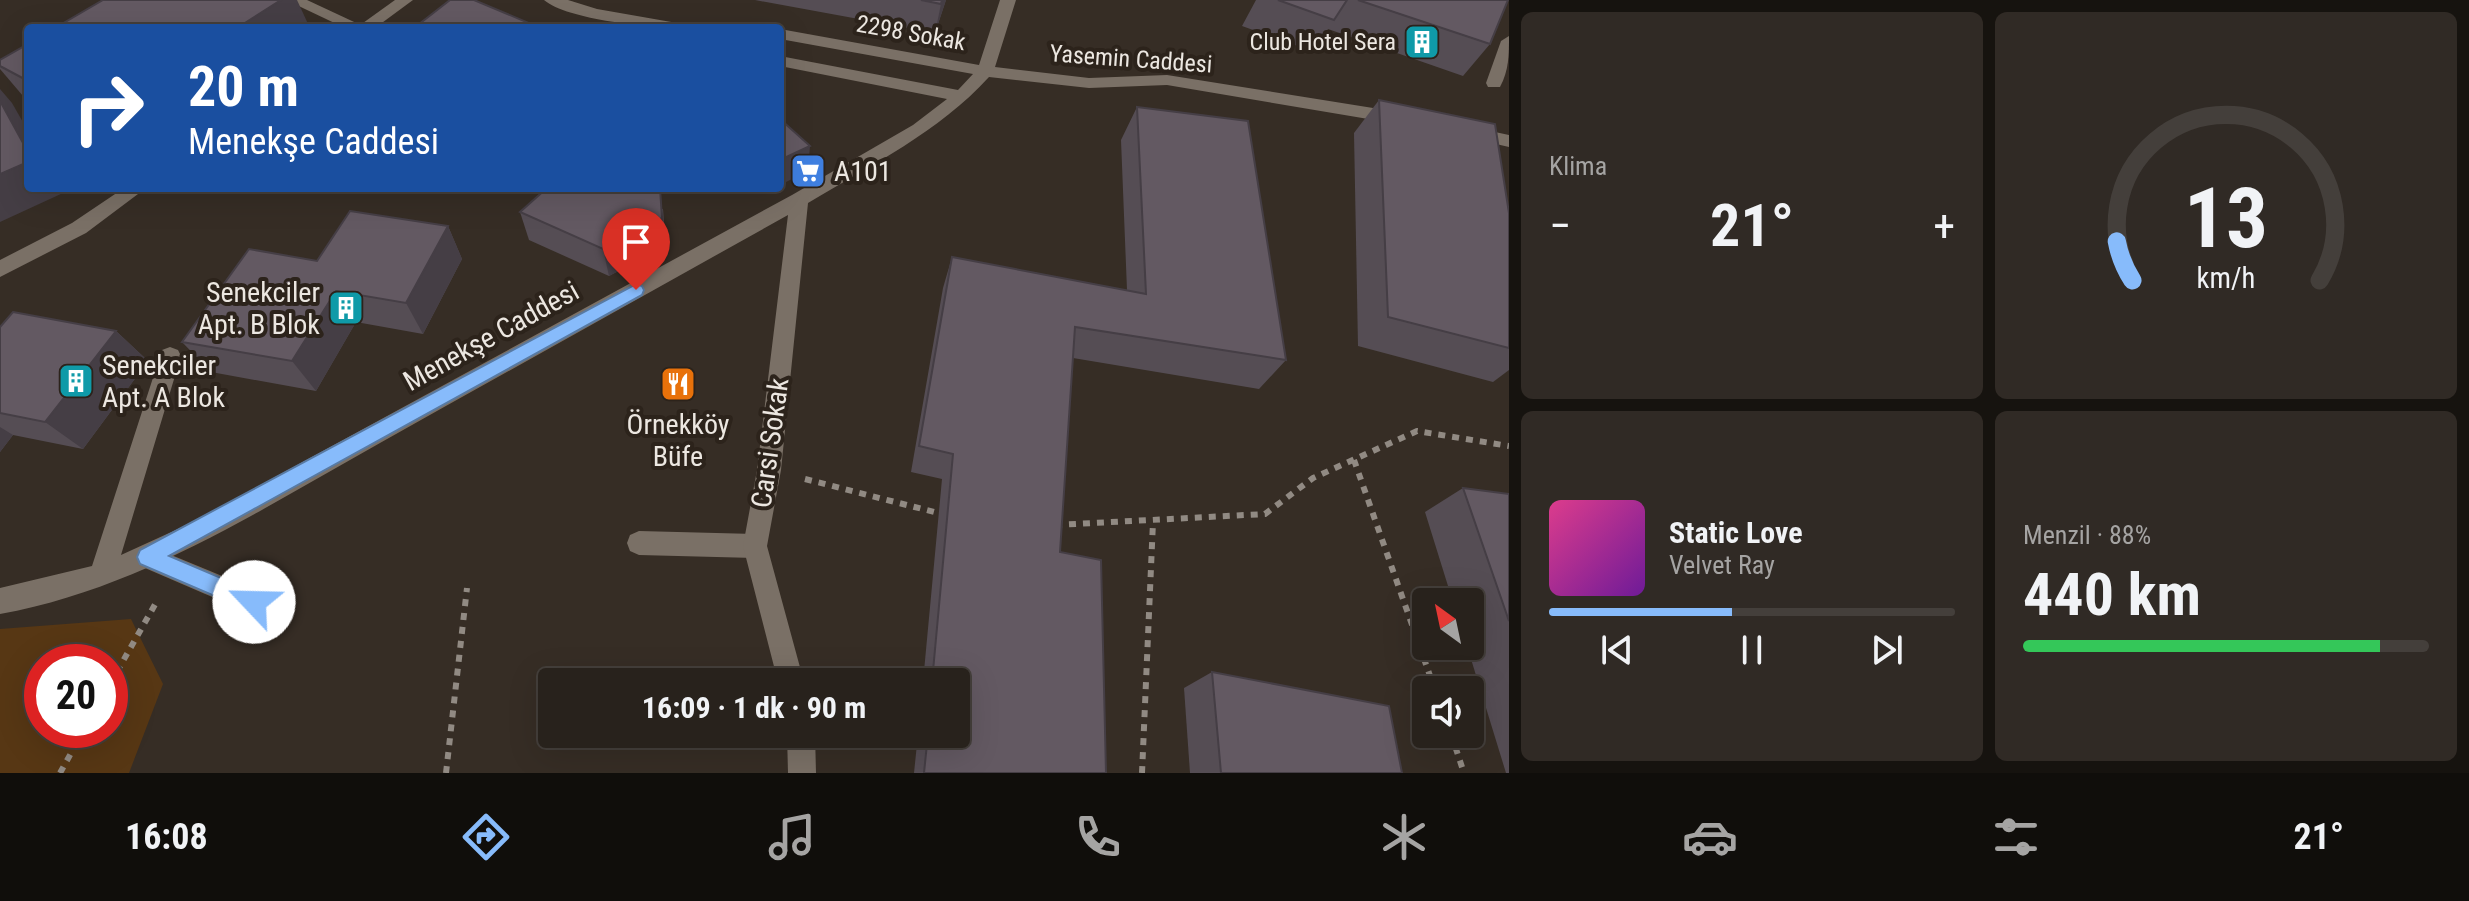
<!DOCTYPE html>
<html lang="tr">
<meta charset="utf-8">
<style>
:root{--surface:#28221c;--page:#302a25;--text:#f1f3f6;--muted:#a5a4a3;--line:#443f3b;--accent:#87bbfb}
body{margin:0;font-family:"Roboto Condensed",sans-serif;background:var(--page);color:var(--text);height:100vh;display:flex;flex-direction:column;font-size:30px;white-space:nowrap}
*{box-sizing:border-box;margin:0}
p{font-size:26px;color:var(--muted)}
.icon{flex:none;width:44px;height:44px;fill:none;stroke:currentColor;stroke-width:2;stroke-linecap:round;stroke-linejoin:round}
.map{position:relative;flex:1;overflow:hidden}
.sheet{display:flex;flex-direction:column;gap:12px;padding:12px;background:#16130f;width:960px}
.sheet>*{flex:none}
.guide{position:absolute;left:24px;top:24px;width:760px;height:168px;border-radius:8px;box-shadow:0 8px 32px #0002,0 0 0 2px var(--line);background:#1a4fa0;color:#fff;overflow:hidden}
.needle{width:52px;rotate:327deg}
.buttons{position:absolute;left:1412px;top:588px;display:grid;gap:16px}
.buttons a{display:grid;place-items:center;width:72px;height:72px;border-radius:8px;background:var(--surface);box-shadow:0 8px 32px #0002,0 0 0 2px var(--line);font-size:40px}
.speed{position:absolute;left:24px;top:644px;display:flex;gap:16px;font-size:40px;font-weight:700;text-align:center}
.speed>*{display:grid;place-content:center;width:104px;height:104px;border-radius:50%;background:var(--surface);box-shadow:0 8px 32px #0002,0 0 0 2px var(--line);line-height:1}
.speed .limit{border:12px solid #d22;background:#fff;color:#111}
.pin{position:absolute;display:grid;place-items:center;width:68px;height:68px;color:#fff;margin:-82px -34px;border-radius:50% 50% 50% 0;rotate:-45deg;box-shadow:0 0 8px #0007}
.pin .icon{rotate:45deg}
.me{position:absolute;width:88px;margin:-44px;rotate:294deg;stroke-linejoin:round;filter:drop-shadow(0 0 6px #0008)}
.turn{display:flex;align-items:center;gap:28px;height:168px;padding:0 32px;font-size:36px}
.turn .icon{width:104px;height:104px;stroke-width:2.5}
.turn b{display:block;font-size:56px;line-height:68px}
.big{font-size:60px;font-weight:700;line-height:1.1}
.sheet .tile{flex:1;display:flex;flex-direction:column;justify-content:center;gap:12px;min-width:0;padding:0 28px;border-radius:12px;background:var(--page)}
.sheet .dial{align-items:center;gap:0}
.dial svg{height:208px;overflow:visible;fill:none;stroke:var(--line);stroke-width:7;stroke-linecap:round;text-anchor:middle}
.dial text{fill:var(--text);stroke:none}
.song{display:flex;align-items:center;gap:24px}
.cover{width:96px;height:96px;border-radius:12px;background:linear-gradient(135deg,hsl(330 70% 55%),hsl(280 70% 35%))}
.played{height:8px;border-radius:4px;background:linear-gradient(90deg,var(--accent) 45%,var(--line) 45%)}
.keys{display:flex;justify-content:space-around;direction:ltr}
.heat{display:flex;justify-content:space-between;align-items:center;font-size:44px;direction:ltr}
.charge{height:12px;border-radius:6px;background:linear-gradient(90deg,#34c759 88%,var(--line) 0)}
.sheet .tiles{flex:1;display:grid;gap:12px;grid-template-columns:repeat(2,1fr)}
.trip{position:absolute;left:538px;top:668px;width:432px;height:80px;border-radius:8px;background:var(--surface);box-shadow:0 8px 32px #0002,0 0 0 2px var(--line);font-weight:700;line-height:80px;text-align:center}
.dock{display:flex;height:128px;justify-content:space-around;align-items:center;background:#100e0b;color:var(--muted)}
.dock .icon{width:56px;height:56px}
.dock .current{color:var(--accent)}
.dock b{font-size:36px;color:var(--text)}
main{display:flex;flex:1;min-height:0}
.map>svg:first-child{display:block}
.green{fill:#573714;fill-rule:evenodd}
.lines{fill:none;stroke-linecap:round;stroke-linejoin:round}
.path{stroke:#918a83;stroke-width:6;stroke-dasharray:7 7;stroke-linecap:butt}
.service{fill:#7a7066;fill-rule:evenodd}
.minor{fill:#7a7066;fill-rule:evenodd}
.wall{fill:#554d54}
.shaded-wall{fill:#453e45}
.building{fill:#635962;stroke:#453e45;stroke-width:2}
.route{fill:#87bbfb;stroke:#587aa3;stroke-width:2}
.labels{text-anchor:middle;dominant-baseline:central;stroke-width:8;stroke-linejoin:round;paint-order:stroke}
.far-street-label{font-size:24px;fill:#ece7e1;stroke:#2c231b}
.far-poi-label{font-size:24px;fill:#ece7e1;stroke:#2c231b;text-anchor:end}
.poi-label{font-size:28px;fill:#ece7e1;stroke:#2c231b;text-anchor:start}
.street-label{font-size:28px;fill:#ece7e1;stroke:#2c231b}
</style>
<main>
<div class="map">
<svg width="1509" height="773" viewBox="0 0 1509 773">
<rect width="100%" height="100%" fill="#362d25"/>
<path class="green" d="M131,619L163,684L129,773H0V629ZM42,662H110V730H42Z"/>
<g class="lines">
<g class="path">
<polyline points="1354,460 1435,690"/>
<polyline points="805,479 942,514"/>
<polyline points="1055,525 1265,514 1313,478 1417,431 1509,446"/>
<polyline points="110,684 157,601"/>
<polyline points="1451,734 1464,773"/>
<polyline points="60,773 84,730"/>
<polyline points="446,773 467,588"/>
<polyline points="1142,773 1153,522"/>
</g>
<g class="service">
<polygon points="286,0 307,0 367,28 345,28"/>
<polygon points="639,531 755,534 764,538 767,546 764,554 755,558 639,555 630,551 627,543 630,535"/>
<polygon points="147,545 263,593 267,602 263,611 254,615 138,565 135,557 138,549"/>
</g>
<g class="minor">
<polygon points="395,0 413,0 375,28 356,28"/>
<path d="M544,0H568L597,9L677,23L685,28C653,28 567,20 544,0Z"/>
<path d="M1000,0H1016L995,67L1089,78L1167,75L1398,112L1407,118L1398,124L1167,85L1089,88L989,77C939,132 871,165 808,203L781,470L767,546L804,682H778L743,546L757,470L788,215C652,291 516,367 380,443C258,511 139,589 0,614V588L92,566L162,350L170,347L178,350L181,356L121,555L191,523L792,195L913,125L947,99L780,66V56L958,90L973,74L780,39V29L979,65Z"/>
<path d="M1509,36C1509,55 1509,70 1500,87H1488L1486,83L1501,41Z"/>
<polygon points="1467,126 1509,135 1509,147 1461,136 1458,132"/>
<polygon points="124,188 146,188 86,233 0,277 0,260 72,223"/>
<polygon points="787,734 815,734 816,773 788,773"/>
</g>
</g>
<g class="wall">
<polygon points="755,0 946,0 935,33"/>
<polygon points="1256,0 1508,0 1490,44 1463,76 1328,29 1314,52 1242,26"/>
<polygon points="28,44 28,99 23,96 0,69 0,60"/>
<polygon points="1379,100 1509,213 1509,370 1493,382 1358,346 1354,133"/>
<polygon points="1137,107 1286,360 1259,389 1073,358 1060,552 1106,773 914,773 918,734 956,734 956,682 923,682 942,479 911,472 943,288 952,257 1127,290 1121,140"/>
<polygon points="663,209 666,246 609,276 529,240 520,212"/>
<polygon points="448,226 462,259 423,334 356,322 316,391 211,372 182,342 317,261"/>
<polygon points="0,327 116,331 148,361 83,449 13,435 0,452"/>
<polygon points="1463,488 1509,494 1509,773 1506,773 1467,646 1470,646 1470,602 1453,602 1425,512"/>
<polygon points="1212,672 1402,773 1190,773 1184,688"/>
</g>
<g class="shaded-wall">
<polygon points="281,0 297,0 309,26 306,28 237,28"/>
<polygon points="942,0 946,0 935,33 941,4"/>
<polygon points="0,89 12,103 28,131 28,152 0,101"/>
<polygon points="810,146 808,171 780,185 780,160"/>
<polygon points="28,162 28,188 60,188 63,193 0,222 0,174"/>
<polygon points="660,188 666,246 609,276 603,249"/>
<polygon points="764,188 774,188 763,193"/>
<polygon points="448,226 462,259 423,334 406,303"/>
<polygon points="336,291 356,322 316,391 292,361"/>
<polygon points="116,331 148,361 83,449 45,422"/>
<polygon points="0,427 13,435 0,452"/>
</g>
<g class="building">
<polygon points="103,0 281,0 237,28 55,28"/>
<polygon points="450,0 474,0 536,26 534,28 414,28"/>
<polygon points="921,0 942,0 941,4"/>
<polygon points="1278,0 1347,0 1334,20"/>
<polygon points="1358,0 1508,0 1490,44"/>
<polygon points="28,44 28,81 0,66 0,60"/>
<polygon points="1379,100 1495,124 1509,213 1509,348 1388,317"/>
<polygon points="0,101 28,152 28,162 0,174"/>
<polygon points="1137,107 1248,121 1286,360 1075,327 1060,552 1101,560 1106,773 924,773 928,734 956,734 956,682 932,682 953,454 919,446 952,257 1146,294"/>
<polygon points="780,119 810,146 780,160"/>
<polygon points="547,188 660,188 662,218 603,249 520,212"/>
<polygon points="350,211 448,226 406,303 336,291 292,361 182,342 249,249 317,261"/>
<polygon points="13,312 116,331 45,422 0,413 0,327"/>
<polygon points="1463,488 1509,494 1509,621"/>
<polygon points="1212,672 1389,706 1402,773 1221,773"/>
</g>
<polygon class="route" points="636,284 642,286 644,290 642,295 169,556 261,595 264,602 261,610 254,613 140,564 137,557 140,550"/>
<defs>
<symbol id="building-square" viewBox="-11 -11 22 22"><rect x="-9" y="-9" width="18" height="18" rx="4" fill="#0f9aa8" stroke="#2c231b"/><path d="M-4-6H4V6H1V3H-1V6H-4ZM-2.5-4.3h1.7v1.8h-1.7ZM.8-4.3h1.7v1.8H.8ZM-2.5-1h1.7V.8h-1.7ZM.8-1h1.7V.8H.8Z" fill="#fff"/></symbol>
<symbol id="supermarket-square" viewBox="-11 -11 22 22"><rect x="-9" y="-9" width="18" height="18" rx="4" fill="#3f7fe0" stroke="#2c231b"/><path d="M-6-5.5h2.5l.6 2H6L4.5 2H-2.5L-4.4-4H-6ZM-1.5 3.2a1.3 1.3 0 1 0 .1 0ZM3 3.2a1.3 1.3 0 1 0 .1 0Z" fill="#fff"/></symbol>
<symbol id="restaurant-square" viewBox="-11 -11 22 22"><rect x="-9" y="-9" width="18" height="18" rx="4" fill="#e8710a" stroke="#2c231b"/><path d="M-5-6h1v4h1v-4h1v4h1v-4h1v5L-1.5 .5V6h-2V.5L-5-1ZM5-6V6H3V1.5H1.5Q1.5-4 5-6Z" fill="#fff"/></symbol>
</defs>
<g fill-rule="evenodd">
<use href="#building-square" x="1402" y="22" width="40" height="40"/>
<use href="#supermarket-square" x="788" y="151" width="40" height="40"/>
<use href="#building-square" x="326" y="288" width="40" height="40"/>
<use href="#building-square" x="56" y="361" width="40" height="40"/>
<use href="#restaurant-square" x="658" y="364" width="40" height="40"/>
</g>
<g class="labels">
<g class="far-street-label">
<text transform="translate(911 33) rotate(10)">2298 Sokak</text>
<text transform="translate(1131 59) rotate(4)">Yasemin Caddesi</text>
</g>
<g class="far-poi-label">
<text x="1396" y="42">Club Hotel Sera</text>
</g>
<g class="poi-label">
<text x="834" y="171">A101</text>
<text x="320" y="292" text-anchor="end">Senekciler<tspan x="320" dy="32">Apt. B Blok</tspan></text>
<text x="102" y="365">Senekciler<tspan x="102" dy="32">Apt. A Blok</tspan></text>
<text x="678" y="424" text-anchor="middle">Örnekköy<tspan x="678" dy="32">Büfe</tspan></text>
</g>
<g class="street-label">
<text transform="translate(491 336) rotate(-29)">Menekşe Caddesi</text>
<text transform="translate(770 443) rotate(-82)">Carsi Sokak</text>
</g>
</g>
</svg>
<div class="buttons">
<a><svg class="needle" viewBox="-14 -14 28 28"><path d="M0-13l5 13h-10z" fill="#e53935"/><path d="M0 13l5-13h-10z" fill="#a5a4a3"/></svg></a>
<a><svg class="icon" aria-label="sound" viewBox="0 0 24 24"><path d="M4 9h4l5-4v14l-5-4H4zM17 9q2 3 0 6"/></svg></a>
</div>
<div class="speed"><div class="limit">20</div></div>
<div class="pin" style="left:636px;top:290px;background:#d93025"><svg class="icon" aria-label="arrive" viewBox="0 0 24 24"><path d="M6 21V4h12l-3 4 3 4H6"/></svg></div>
<svg class="me" style="left:254px;top:602px" viewBox="-20 -20 40 40"><circle r="19" fill="#fff"/><path d="M0-13L10 11 0 6-10 11z" fill="#87bbfb"/></svg>
<div class="trip">16:09 · 1 dk · 90 m</div>
<div class="guide">
<div class="turn"><svg class="icon" aria-label="right" viewBox="0 0 24 24"><path d="M7 20v-9h11M14 6l5 5-5 5"/></svg><div><b>20 m</b>Menekşe Caddesi</div></div>
</div>
</div>
<section class="sheet">
<div class="tiles">
<div class="tile"><p>Klima</p>
<div class="heat"><a>−</a><b class="big">21°</b><a>+</a></div>
</div>
<div class="tile dial"><svg viewBox="0 0 100 80">
<path d="M14 69A42 42 0 1 1 86 69"/>
<path d="M14 69A42 42 0 0 1 8 54" stroke="#87bbfb"/>
<text x="50" y="56" font-size="32" font-weight="700">13</text>
<text x="50" y="72" font-size="11">km/h</text>
</svg></div>
<div class="tile">
<div class="song"><i class="cover"></i><div><b>Static Love</b><p>Velvet Ray</p></div></div>
<div class="played"></div>
<div class="keys"><svg class="icon" aria-label="previous" viewBox="0 0 24 24"><path d="M18 5L8 12l10 7zM5 5v14"/></svg><svg class="icon" aria-label="pause" viewBox="0 0 24 24"><path d="M8 5v14M16 5v14"/></svg><svg class="icon" aria-label="next" viewBox="0 0 24 24"><path d="M6 5l10 7-10 7zM19 5v14"/></svg></div>
</div>
<div class="tile"><p>Menzil · 88%</p><b class="big">440 km</b><div class="charge"></div></div>
</div>
</section>
</main>
<nav class="dock">
<b>16:08</b>
<svg class="icon current" aria-label="directions" viewBox="0 0 24 24"><path d="M12 3l9 9-9 9-9-9zM9 14v-3h6M13 9l2 2-2 2"/></svg>
<svg class="icon" aria-label="music" viewBox="0 0 24 24"><path d="M9 18V5l10-2v13"/><circle cx="6" cy="18" r="3"/><circle cx="16" cy="16" r="3"/></svg>
<svg class="icon" aria-label="phone" viewBox="0 0 24 24"><path d="M5 4h4l2 5-3 2q2 4 5 5l2-3 5 2v4C11 20 4 13 5 4z"/></svg>
<svg class="icon" aria-label="climate" viewBox="0 0 24 24"><path d="M12 3v18M4 7l16 10M4 17L20 7"/></svg>
<svg class="icon" aria-label="car" viewBox="0 0 24 24"><path d="M5 17H2v-5l4-1 3-4h7l3 4 3 1v5h-3M9 17h6M6 11h13"/><circle cx="7" cy="17" r="2"/><circle cx="17" cy="17" r="2"/></svg>
<svg class="icon" aria-label="filters" viewBox="0 0 24 24"><path d="M4 7h16M4 17h16"/><circle cx="9" cy="7" r="2"/><circle cx="15" cy="17" r="2"/></svg>
<b>21°</b>
</nav>
